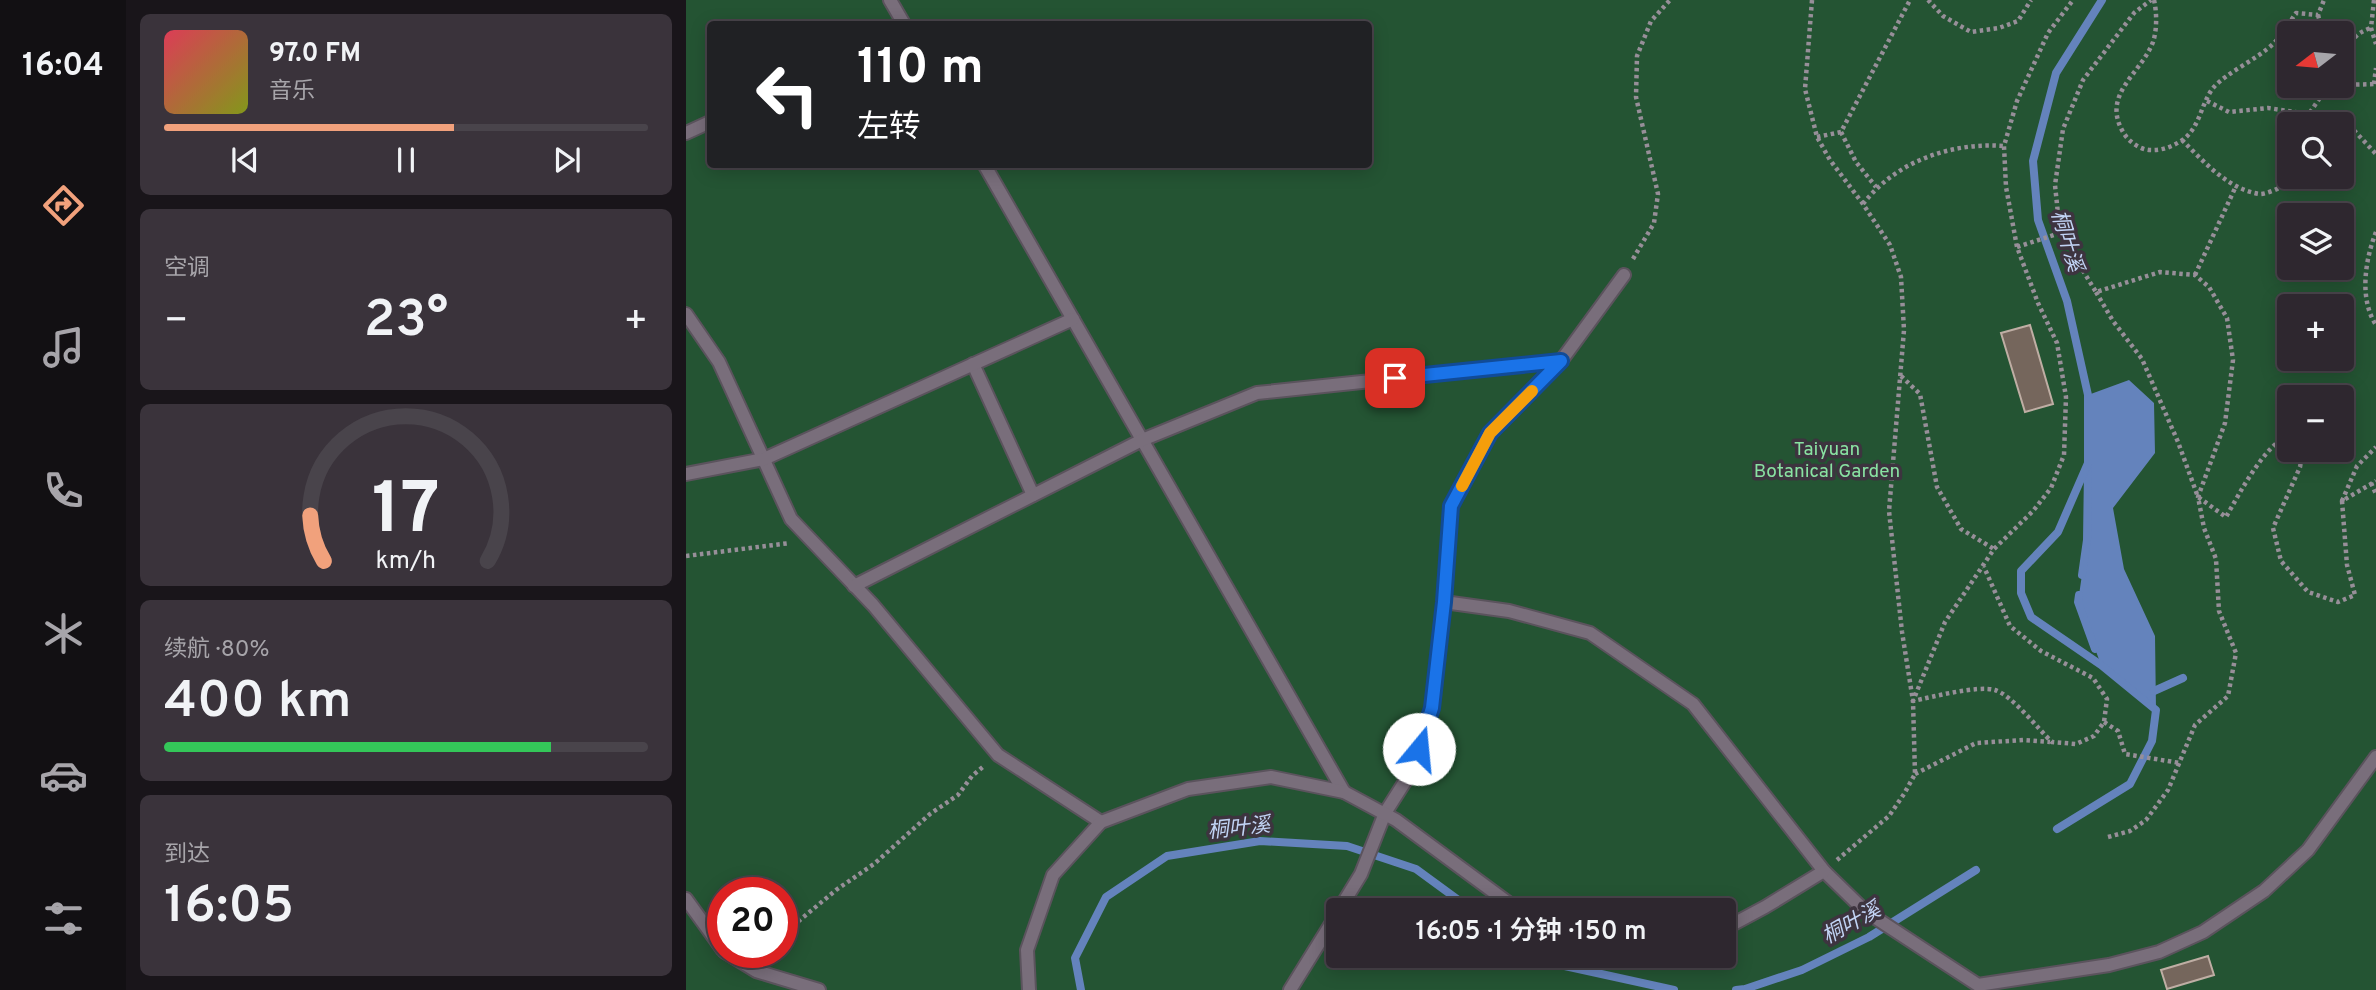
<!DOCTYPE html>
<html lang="zh">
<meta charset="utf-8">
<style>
:root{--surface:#2e272f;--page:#3a333b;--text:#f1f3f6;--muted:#a7a5aa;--line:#49444b;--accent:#f1a17c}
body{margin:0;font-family:Overpass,"Noto Sans SC",sans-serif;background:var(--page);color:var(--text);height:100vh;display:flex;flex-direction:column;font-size:26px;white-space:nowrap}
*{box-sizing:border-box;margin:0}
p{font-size:23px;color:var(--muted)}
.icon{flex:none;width:38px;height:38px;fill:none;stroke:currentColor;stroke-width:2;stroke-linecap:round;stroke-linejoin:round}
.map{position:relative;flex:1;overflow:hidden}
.sheet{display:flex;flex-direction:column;gap:14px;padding:14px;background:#19151a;width:560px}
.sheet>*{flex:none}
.top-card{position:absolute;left:21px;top:21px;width:665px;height:147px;border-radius:7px;box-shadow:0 4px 18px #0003,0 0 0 2px var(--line);background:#202124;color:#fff;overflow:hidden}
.needle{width:46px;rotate:254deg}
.fabs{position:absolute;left:1591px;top:21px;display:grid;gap:14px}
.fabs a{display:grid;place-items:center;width:77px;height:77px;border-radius:7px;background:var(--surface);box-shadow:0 4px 18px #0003,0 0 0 2px var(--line);font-size:35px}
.speed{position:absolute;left:21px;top:877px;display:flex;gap:14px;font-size:35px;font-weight:700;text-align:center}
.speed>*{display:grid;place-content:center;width:91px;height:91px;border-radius:50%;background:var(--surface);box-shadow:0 4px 18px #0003,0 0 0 2px var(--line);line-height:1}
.speed .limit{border:10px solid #d22;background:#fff;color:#111}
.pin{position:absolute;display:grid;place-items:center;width:60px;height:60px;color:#fff;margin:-30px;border-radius:14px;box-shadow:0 4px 10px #0006}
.me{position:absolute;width:77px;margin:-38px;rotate:17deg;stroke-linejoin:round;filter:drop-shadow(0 0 5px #0008)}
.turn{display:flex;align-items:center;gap:24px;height:147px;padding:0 35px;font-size:32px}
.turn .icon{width:91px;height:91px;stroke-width:2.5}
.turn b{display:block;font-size:49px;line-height:60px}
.big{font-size:52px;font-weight:600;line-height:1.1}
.sheet .widget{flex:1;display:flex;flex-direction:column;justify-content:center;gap:10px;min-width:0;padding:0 24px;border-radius:10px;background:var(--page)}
.sheet .dial{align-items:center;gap:0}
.dial svg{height:182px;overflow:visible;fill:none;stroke:var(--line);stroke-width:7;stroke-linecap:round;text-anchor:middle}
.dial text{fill:var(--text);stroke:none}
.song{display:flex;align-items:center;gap:21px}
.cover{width:84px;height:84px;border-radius:10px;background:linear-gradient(135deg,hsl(350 70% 55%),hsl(70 70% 35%))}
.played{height:7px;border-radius:4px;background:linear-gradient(90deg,var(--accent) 60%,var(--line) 60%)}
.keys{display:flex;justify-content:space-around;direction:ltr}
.heat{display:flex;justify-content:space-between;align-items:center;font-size:38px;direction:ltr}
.charge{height:10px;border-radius:5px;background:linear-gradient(90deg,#34c759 80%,var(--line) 0)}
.trip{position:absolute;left:640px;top:898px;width:410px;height:70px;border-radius:7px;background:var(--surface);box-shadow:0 4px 18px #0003,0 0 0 2px var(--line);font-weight:600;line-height:70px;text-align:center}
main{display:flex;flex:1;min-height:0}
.tab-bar{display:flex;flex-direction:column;width:126px;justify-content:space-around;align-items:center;background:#121013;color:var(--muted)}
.tab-bar .icon{width:49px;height:49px}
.tab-bar .selected{color:var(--accent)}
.tab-bar b{font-size:32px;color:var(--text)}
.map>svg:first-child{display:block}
.green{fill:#245433;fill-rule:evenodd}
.water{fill:#6483bc}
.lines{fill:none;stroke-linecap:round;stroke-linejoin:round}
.stream{stroke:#6483bc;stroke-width:8}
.building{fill:#75665c;stroke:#bfaea4;stroke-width:2}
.service-casing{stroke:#5b535d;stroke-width:16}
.path{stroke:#978f99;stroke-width:4.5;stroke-dasharray:3.5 3.5;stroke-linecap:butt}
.service{stroke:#796e7b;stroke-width:12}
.route-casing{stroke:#114b97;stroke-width:18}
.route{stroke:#1a73e8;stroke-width:12}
.slow{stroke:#f59e0b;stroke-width:12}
.labels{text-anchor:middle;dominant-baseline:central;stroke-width:7;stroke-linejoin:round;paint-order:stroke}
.park-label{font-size:19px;fill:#89e2a2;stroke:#3d343f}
.water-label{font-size:21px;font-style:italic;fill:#c1d3f4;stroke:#3d343f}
</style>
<main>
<nav class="tab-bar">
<b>16:04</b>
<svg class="icon selected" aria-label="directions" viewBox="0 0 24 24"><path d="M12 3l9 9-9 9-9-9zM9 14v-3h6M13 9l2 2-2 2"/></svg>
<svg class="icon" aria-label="music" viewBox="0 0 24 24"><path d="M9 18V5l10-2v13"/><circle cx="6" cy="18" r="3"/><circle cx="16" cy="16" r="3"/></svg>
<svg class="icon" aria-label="phone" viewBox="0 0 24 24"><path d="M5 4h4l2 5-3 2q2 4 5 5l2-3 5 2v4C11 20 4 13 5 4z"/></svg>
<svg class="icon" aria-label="climate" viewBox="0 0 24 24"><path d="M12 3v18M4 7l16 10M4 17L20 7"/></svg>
<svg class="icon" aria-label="car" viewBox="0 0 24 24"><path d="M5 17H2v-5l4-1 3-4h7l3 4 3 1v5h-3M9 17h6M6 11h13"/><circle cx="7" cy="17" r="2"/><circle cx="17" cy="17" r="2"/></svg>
<svg class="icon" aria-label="filters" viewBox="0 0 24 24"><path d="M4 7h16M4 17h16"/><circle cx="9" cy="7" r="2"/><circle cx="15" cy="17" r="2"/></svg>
</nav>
<section class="sheet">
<div class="widget">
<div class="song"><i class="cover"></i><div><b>97.0 FM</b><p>音乐</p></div></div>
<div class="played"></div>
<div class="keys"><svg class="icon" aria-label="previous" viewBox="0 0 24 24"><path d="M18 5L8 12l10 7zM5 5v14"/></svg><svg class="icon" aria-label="pause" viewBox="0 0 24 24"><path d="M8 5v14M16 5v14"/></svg><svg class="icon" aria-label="next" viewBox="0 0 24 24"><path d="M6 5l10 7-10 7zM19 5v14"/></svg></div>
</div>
<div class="widget"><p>空调</p>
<div class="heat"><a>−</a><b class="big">23°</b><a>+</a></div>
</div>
<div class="widget dial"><svg viewBox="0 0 100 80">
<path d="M14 69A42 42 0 1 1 86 69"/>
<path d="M14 69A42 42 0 0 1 8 49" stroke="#f1a17c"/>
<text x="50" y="56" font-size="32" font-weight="700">17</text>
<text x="50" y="72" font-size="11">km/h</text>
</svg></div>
<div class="widget"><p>续航 · 80%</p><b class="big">400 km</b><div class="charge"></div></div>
<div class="widget"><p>到达</p><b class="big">16:05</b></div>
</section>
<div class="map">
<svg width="1690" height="990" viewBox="0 0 1690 990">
<rect width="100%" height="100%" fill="#3d343f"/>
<path class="green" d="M0,0H1690V990H0ZM24,24H682V164H24ZM1603,33H1656V86H1603ZM1603,124H1656V177H1603ZM1603,215H1656V268H1603ZM1603,306H1656V359H1603ZM1603,397H1656V450H1603ZM37,892H96V952H37ZM653,910H1038V956H653Z"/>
<polygon class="water" points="1443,380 1468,403 1469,453 1427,508 1438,569 1469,636 1470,710 1415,665 1392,602 1401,540 1402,395"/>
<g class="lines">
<g class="stream">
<polyline points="1396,575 1401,540 1402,470"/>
<polyline points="1393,595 1392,602 1409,649"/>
<polyline points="1468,691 1497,678"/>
<polyline points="1371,829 1444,784 1466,741 1470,710 1415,665 1345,617 1335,593 1335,571 1372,532 1402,463 1402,395 1381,301 1352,220 1347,161 1370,73 1416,0"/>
<polyline points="848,956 856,961 988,990"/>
<polyline points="395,990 389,958 420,897 481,856 574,841 661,846 730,869 786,910"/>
<polyline points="1050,990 1059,989 1116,970 1183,937 1290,870"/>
</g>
</g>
<g class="building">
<polygon points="1344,325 1367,404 1339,412 1315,333"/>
<polygon points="1522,956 1528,975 1481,989 1475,970"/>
</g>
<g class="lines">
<defs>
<g id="service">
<polyline points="204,0 218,24"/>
<polyline points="0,133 24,122"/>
<polyline points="298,164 658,792"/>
<polyline points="0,314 33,362 105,519 187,605 312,755 415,822"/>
<polyline points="287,364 347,495"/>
<polyline points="0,474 78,459 387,319"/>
<polyline points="168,586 456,440 571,393 875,361"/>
<polyline points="758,602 823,611 904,633 1007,704 1138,871 1179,911 1292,985 1423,965 1473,952 1517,932 1578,891 1622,850 1690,757"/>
<polyline points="0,899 37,950"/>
<polyline points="653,910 675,874 699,813 727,769 746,708 758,602 765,506 804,434 875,361 938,275"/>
<polyline points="1038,929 1079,907 1138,871"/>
<polyline points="39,952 70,971 133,990"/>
<polyline points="343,990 341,950 367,875 415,822 502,789 585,777 658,792 710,820 832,910"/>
<polyline points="604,990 653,911"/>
</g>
</defs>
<use href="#service" class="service-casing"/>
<g class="path">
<path d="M1126,0L1119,89L1131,137L1144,160L1177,204L1204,245L1215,277L1218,330L1203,511L1216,632L1227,701C1246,697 1292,685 1309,690C1327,696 1352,729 1366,742L1390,744L1408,736L1418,722L1421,699L1407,678L1355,651L1324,626L1298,567"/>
<polyline points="1242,0 1257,16 1285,32 1313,28 1332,21 1345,0"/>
<path d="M1468,0C1471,13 1471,30 1467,42C1455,74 1415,94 1437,132C1442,141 1453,149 1463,150C1476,151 1488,146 1498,139C1514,126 1515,104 1527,88C1541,72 1572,59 1588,43C1596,35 1603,23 1610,13L1632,15L1638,0"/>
<polyline points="1688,0 1685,28 1690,44"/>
<polyline points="1632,15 1637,33"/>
<path d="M1656,54C1668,42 1666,34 1685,28"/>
<polyline points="1688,84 1690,68"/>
<polyline points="1656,85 1690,84"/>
<polyline points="1521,101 1543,112 1582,108 1623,114 1663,125 1690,154"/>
<polyline points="1616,124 1642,86"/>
<polyline points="1155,132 1170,162 1190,187"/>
<polyline points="1131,137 1155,132 1224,0"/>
<path d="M1496,140C1517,161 1543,190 1574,194C1580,194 1589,190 1595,187L1603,170"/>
<path d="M1177,204C1210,161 1266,142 1318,146"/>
<path d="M1690,232C1679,260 1673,299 1690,325"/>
<polyline points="1331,247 1374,233"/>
<polyline points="947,259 968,223 972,194 950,97 951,56 965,21 984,0"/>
<polyline points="1509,275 1550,186"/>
<path d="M1410,292L1427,321L1456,359L1492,442L1512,497L1540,517C1555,491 1576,449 1603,434"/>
<polyline points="1215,376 1234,394 1251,487 1275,529 1308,549"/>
<polyline points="1617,450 1614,467 1587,528 1595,561 1622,592 1652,602 1669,595 1661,565 1656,501 1690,481"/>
<polyline points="1685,483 1690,494"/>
<polyline points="1656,501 1671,466 1690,447"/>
<polyline points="0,556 104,543"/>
<polyline points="1418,722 1432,731 1439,754 1494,763"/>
<polyline points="1229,774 1290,743 1338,740 1364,742"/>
<polyline points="1422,837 1444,831 1460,820 1482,790 1509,725 1542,696 1550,653 1533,611 1530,559 1518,528 1512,497 1539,423 1547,360 1541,318 1523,287 1509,275 1474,272 1410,292 1374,233 1369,185 1377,129 1397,80 1448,13 1465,0"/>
<polyline points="1151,860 1203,816 1218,794 1229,774 1227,701 1259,622 1308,549 1347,511 1365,488 1378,455 1380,397 1371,343 1352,303 1331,247 1320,187 1318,146 1331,101 1362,33 1387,0"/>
<polyline points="96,935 150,890 188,864 244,814 272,795 286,776 298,766"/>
</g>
<use href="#service" class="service"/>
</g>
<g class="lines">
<defs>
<polyline id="route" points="709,378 875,361 804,433 765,506 758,602 746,708 733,749"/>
</defs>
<use href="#route" class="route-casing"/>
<use href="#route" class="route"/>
<polyline class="slow" points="776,486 804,433 846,391"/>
</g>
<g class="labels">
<g class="park-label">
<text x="1141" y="450">Taiyuan<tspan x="1141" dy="22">Botanical Garden</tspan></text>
</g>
<g class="water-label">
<text transform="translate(1380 241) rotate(73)">桐叶溪</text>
<text transform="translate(553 829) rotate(-6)">桐叶溪</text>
<text transform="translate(1166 924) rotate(-29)">桐叶溪</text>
</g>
</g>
</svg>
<div class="fabs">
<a><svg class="needle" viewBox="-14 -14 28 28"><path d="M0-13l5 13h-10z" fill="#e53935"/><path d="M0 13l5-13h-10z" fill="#a7a5aa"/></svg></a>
<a><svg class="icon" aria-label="search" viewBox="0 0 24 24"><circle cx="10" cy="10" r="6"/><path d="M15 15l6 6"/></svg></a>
<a><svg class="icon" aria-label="layers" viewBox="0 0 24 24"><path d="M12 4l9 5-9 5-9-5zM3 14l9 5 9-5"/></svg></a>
<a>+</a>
<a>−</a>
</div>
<div class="speed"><div class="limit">20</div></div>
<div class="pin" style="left:709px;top:378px;background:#d93025"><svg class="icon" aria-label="arrive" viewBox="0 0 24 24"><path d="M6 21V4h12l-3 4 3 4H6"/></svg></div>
<svg class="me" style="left:733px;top:749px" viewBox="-20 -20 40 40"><circle r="19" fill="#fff"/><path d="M0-13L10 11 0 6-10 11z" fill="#1a73e8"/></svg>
<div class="trip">16:05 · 1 分钟 · 150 m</div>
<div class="top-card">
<div class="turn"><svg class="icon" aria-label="left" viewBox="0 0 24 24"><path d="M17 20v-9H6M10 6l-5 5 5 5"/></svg><div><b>110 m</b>左转</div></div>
</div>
</div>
</main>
